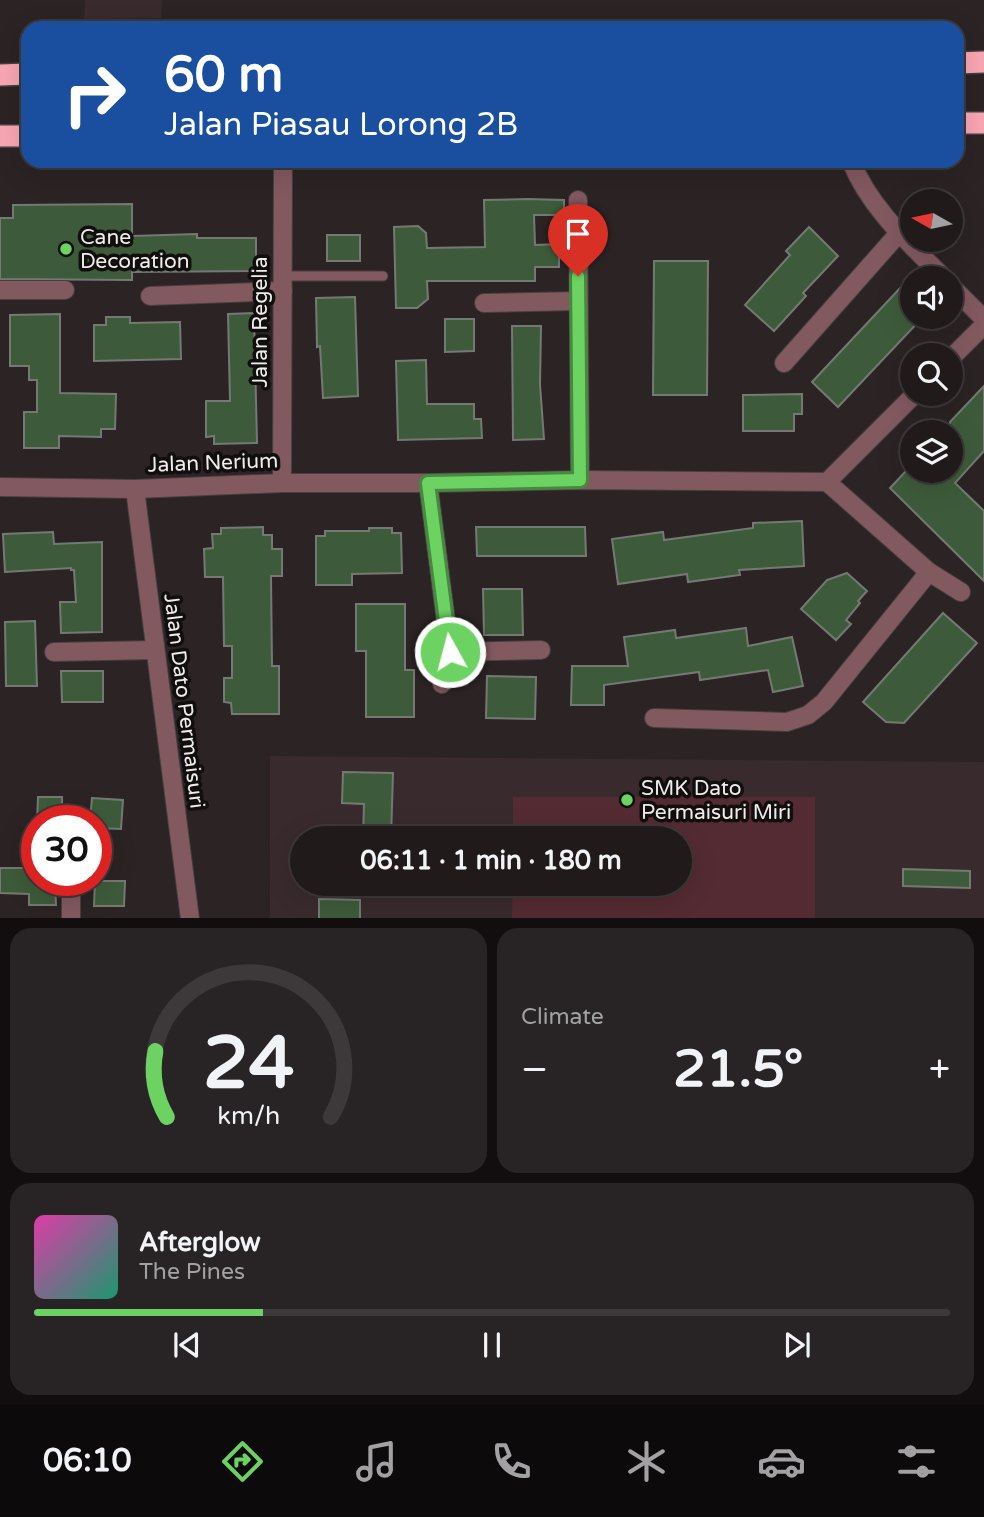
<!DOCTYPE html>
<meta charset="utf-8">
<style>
:root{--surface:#201a1b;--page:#282324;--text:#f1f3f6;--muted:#a2a1a3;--line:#3d383a;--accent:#6cd362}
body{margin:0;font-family:"Varela Round",sans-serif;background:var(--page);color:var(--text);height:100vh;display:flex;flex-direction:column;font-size:26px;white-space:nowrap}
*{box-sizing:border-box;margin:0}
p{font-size:23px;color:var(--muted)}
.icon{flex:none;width:38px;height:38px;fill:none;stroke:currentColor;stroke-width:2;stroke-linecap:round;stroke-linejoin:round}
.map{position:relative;height:918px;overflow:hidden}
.panel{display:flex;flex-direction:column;gap:10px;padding:10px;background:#120e0f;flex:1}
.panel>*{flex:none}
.top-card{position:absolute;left:21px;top:21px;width:943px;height:147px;border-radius:21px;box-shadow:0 7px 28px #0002,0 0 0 2px var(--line);background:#1a4fa0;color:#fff;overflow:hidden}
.needle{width:46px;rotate:279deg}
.fabs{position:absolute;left:900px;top:189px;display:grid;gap:14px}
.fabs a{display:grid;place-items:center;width:63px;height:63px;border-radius:50%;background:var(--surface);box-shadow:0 7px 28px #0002,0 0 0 2px var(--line);font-size:35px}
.speed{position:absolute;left:21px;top:805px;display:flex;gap:14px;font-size:35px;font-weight:700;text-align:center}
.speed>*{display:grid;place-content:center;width:91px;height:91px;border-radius:50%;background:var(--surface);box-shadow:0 7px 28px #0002,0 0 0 2px var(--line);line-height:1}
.speed .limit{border:10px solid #d22;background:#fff;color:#111}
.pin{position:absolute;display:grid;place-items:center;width:60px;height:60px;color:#fff;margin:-72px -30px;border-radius:50% 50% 50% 0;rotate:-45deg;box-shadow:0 0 7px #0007}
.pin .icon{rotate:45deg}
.me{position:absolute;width:77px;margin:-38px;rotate:353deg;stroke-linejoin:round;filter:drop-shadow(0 0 5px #0008)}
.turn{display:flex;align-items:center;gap:24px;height:147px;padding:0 28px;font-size:32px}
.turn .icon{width:91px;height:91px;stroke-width:2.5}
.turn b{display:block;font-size:49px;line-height:60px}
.big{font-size:52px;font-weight:700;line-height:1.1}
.panel .widget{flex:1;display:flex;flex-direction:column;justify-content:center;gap:10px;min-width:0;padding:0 24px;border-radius:21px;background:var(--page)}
.panel .dial{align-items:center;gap:0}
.dial svg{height:182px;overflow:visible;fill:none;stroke:var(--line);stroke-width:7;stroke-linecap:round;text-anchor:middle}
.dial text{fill:var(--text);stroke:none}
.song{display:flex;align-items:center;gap:21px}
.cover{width:84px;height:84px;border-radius:10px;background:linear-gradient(135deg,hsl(320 70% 55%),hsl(160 70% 35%))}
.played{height:7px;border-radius:4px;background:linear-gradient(90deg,var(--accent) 25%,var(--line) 25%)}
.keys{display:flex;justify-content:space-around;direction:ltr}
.heat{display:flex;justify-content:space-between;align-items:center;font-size:38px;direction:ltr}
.panel .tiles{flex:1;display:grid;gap:10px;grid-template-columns:1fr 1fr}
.widget:last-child{grid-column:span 2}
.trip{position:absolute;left:290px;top:826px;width:402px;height:70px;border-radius:35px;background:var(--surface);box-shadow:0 7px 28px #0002,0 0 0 2px var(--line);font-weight:700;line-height:70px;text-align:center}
.tab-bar{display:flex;height:112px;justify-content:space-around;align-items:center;background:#0d0a0b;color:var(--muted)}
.tab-bar .icon{width:49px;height:49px}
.tab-bar .current{color:var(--accent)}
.tab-bar b{font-size:32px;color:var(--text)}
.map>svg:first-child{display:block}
.built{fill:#392b2d;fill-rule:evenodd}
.green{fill:#542b32}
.building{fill:#3d5b3a;stroke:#747a73;stroke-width:2}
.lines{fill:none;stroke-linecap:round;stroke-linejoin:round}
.lane-casing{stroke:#473f40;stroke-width:11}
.street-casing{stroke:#473f40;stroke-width:20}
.highway-casing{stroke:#473f40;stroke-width:24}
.lane{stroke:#835960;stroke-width:9}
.street{stroke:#835960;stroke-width:18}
.highway{stroke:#f8a6b3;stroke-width:21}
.route-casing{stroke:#468940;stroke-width:18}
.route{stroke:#6cd362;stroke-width:12}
.poi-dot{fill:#6cd362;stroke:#110e0e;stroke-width:2.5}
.labels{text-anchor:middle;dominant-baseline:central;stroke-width:7;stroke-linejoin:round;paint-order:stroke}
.poi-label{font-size:21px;fill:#f1ecec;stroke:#110e0e;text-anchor:start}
.street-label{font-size:21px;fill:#f1ecec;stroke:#110e0e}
</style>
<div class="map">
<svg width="984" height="919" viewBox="0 0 984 919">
<rect width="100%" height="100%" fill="#2b2324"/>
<g class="built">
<polygon points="85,0 162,0 161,18 84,19"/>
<path d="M270,756L984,762V918L270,919ZM303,838H681V884H303Z"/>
</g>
<polygon class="green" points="513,797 815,797 815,918 512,918 513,884 681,884 681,838 513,838"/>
<g class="building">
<polygon points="528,199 564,200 564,215 534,215 535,245 559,244 559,267 535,267 535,281 427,281 428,299 417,308 396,308 394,227 418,226 426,233 427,248 485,247 484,200"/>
<polygon points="132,204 132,236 197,234 197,238 256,238 256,271 132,272 132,280 0,279 0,218 13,218 13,205"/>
<polygon points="809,227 838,256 803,293 806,296 774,331 745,305 790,255 786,251"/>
<rect x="327" y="235" width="33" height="26"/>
<polygon points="654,261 708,261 707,395 653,395"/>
<polygon points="903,285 912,293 912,317 923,317 838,407 812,382"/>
<polygon points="355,297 358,396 323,398 320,346 317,347 316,298"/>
<polygon points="254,313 257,443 214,444 214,436 206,437 206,401 230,401 228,314"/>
<polygon points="60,314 60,393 116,394 115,429 101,429 101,437 59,436 59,448 24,448 24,412 37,412 37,380 29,380 29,366 10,366 10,315"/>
<polygon points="106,317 130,317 130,323 180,322 181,359 94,361 94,325 106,325"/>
<polygon points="445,319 474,319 474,351 445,352"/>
<polygon points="512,326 541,326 540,385 544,439 513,440"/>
<polygon points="426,360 427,404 474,404 474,419 481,419 482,438 398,440 396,361"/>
<polygon points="984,386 984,451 955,483 984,511 984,581 890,488 906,471 950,471 950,422"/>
<polygon points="802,394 802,414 794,414 794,431 743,431 743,395"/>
<polygon points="802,521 804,566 739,570 740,575 688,582 687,574 618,584 612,539 663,532 664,540 753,528 753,523"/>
<polygon points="263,527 263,535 272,535 272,549 282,549 282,576 271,576 272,666 279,666 279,714 232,714 231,703 224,702 224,678 232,678 232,646 224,646 223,577 205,577 204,549 213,548 212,534 221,534 221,528"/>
<polygon points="476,527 585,527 586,556 477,556"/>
<polygon points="369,528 392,528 392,533 401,533 402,573 352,574 352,585 316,585 316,536 325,536 325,531 369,531"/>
<polygon points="53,532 54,544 102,542 102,632 61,633 60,602 76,602 74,570 71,570 71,568 5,572 3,534"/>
<polygon points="847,573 867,591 858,601 860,603 846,620 851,624 836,640 801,609 827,580"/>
<polygon points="483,589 522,589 523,635 484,635"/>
<polygon points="356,604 405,604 405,670 414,670 414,717 366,717 366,651 356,651"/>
<polygon points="943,613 977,643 904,723 886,722 863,702"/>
<polygon points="35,621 37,686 6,686 5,622"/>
<polygon points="746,628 748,646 792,637 803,686 773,692 768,670 700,680 699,672 604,685 604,705 571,705 572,666 628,666 624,637 675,630 676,638"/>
<polygon points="61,671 103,671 103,702 62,702"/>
<polygon points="487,676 536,677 535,719 486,718"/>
<polygon points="343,772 393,773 391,838 363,838 364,804 342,803"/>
<polygon points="38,797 62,797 62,821 37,821"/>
<polygon points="92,798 123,800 121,829 96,828 96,821 90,821"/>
<polygon points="0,868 37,868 37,880 55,880 56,905 29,905 29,894 0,893"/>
<polygon points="903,869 970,871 970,888 903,886"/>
<polygon points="95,881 125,881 124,906 94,906"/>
<polygon points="319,899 360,900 360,919 319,919"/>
</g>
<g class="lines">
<defs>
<polyline id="lane" points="283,276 383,276"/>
<g id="street">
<path d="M851,161C869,207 910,244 944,278"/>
<polyline points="578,200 580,480"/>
<polyline points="950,285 984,319"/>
<polyline points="0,290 65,290"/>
<polyline points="150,296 283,291"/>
<polyline points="484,303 578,301"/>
<polyline points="950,359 984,325"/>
<polyline points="784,363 899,233"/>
<polyline points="282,483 283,161"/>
<polyline points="428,483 450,652 442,684"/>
<polyline points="0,487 135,489 282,483 428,483 580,480 827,482 915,394"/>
<polyline points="135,489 190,919"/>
<polyline points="929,572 961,592"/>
<polyline points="54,652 154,650"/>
<polyline points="450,652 541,650"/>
<polyline points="654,718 787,722 808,715 824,702 929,572 827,482"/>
<polyline points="71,880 71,919"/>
</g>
<g id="highway">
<polyline points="957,63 984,62"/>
<polyline points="0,75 28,74"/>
<polyline points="957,123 984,123"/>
<polyline points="0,136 28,136"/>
</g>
</defs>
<use href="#lane" class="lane-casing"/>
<use href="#street" class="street-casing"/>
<use href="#highway" class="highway-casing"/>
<use href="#lane" class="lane"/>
<use href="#street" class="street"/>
<use href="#highway" class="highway"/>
</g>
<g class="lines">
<defs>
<polyline id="route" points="450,652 428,483 580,480 578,276"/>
</defs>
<use href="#route" class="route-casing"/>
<use href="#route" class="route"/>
</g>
<g class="poi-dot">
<circle cx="66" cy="249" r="7"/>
<circle cx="627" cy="800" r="7"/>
</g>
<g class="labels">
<g class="poi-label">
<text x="80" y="237">Cane<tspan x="80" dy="24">Decoration</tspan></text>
<text x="641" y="788">SMK Dato<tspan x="641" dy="24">Permaisuri Miri</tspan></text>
</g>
<g class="street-label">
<text transform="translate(260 322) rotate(-90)">Jalan Regelia</text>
<text transform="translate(213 463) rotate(-2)">Jalan Nerium</text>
<text transform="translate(184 701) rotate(83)">Jalan Dato Permaisuri</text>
</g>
</g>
</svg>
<div class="fabs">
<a><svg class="needle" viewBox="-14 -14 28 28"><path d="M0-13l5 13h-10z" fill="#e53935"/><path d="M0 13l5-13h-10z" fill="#a2a1a3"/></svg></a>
<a><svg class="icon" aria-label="sound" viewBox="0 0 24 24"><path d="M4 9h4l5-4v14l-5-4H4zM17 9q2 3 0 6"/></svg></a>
<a><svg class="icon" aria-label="search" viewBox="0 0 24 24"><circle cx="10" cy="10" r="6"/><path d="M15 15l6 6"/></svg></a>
<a><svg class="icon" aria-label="layers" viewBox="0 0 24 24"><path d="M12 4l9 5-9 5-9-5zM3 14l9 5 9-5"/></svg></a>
</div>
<div class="speed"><div class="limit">30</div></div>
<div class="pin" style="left:578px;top:276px;background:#d93025"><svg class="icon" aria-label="arrive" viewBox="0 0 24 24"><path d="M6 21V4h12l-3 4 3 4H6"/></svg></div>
<svg class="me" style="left:450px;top:652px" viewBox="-20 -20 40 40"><circle r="17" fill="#6cd362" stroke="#fff" stroke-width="3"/><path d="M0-11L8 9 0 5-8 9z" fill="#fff"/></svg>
<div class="trip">06:11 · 1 min · 180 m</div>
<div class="top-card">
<div class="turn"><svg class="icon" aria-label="right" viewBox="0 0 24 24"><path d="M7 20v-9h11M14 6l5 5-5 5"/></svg><div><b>60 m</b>Jalan Piasau Lorong 2B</div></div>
</div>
</div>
<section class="panel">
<div class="tiles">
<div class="widget dial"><svg viewBox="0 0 100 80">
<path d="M14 69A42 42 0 1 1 86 69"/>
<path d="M14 69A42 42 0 0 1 9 40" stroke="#6cd362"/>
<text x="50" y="56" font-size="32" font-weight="700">24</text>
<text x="50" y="72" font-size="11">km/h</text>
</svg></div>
<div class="widget"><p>Climate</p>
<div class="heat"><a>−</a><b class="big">21.5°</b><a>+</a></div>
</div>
<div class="widget">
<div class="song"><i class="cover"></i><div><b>Afterglow</b><p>The Pines</p></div></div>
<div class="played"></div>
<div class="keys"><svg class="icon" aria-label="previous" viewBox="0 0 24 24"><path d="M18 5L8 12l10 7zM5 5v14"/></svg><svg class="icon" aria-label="pause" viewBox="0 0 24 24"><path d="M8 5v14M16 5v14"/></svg><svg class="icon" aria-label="next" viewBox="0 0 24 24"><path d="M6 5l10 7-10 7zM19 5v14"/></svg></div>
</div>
</div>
</section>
<nav class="tab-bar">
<b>06:10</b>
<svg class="icon current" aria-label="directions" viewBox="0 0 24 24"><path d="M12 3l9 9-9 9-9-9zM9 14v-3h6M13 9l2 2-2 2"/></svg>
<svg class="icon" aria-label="music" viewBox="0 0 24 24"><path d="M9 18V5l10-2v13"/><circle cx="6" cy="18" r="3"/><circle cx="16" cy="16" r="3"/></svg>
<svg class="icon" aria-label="phone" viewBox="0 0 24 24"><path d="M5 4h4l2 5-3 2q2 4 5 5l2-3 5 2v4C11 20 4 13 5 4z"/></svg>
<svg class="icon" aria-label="climate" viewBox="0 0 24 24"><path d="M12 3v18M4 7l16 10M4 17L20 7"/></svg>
<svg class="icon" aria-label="car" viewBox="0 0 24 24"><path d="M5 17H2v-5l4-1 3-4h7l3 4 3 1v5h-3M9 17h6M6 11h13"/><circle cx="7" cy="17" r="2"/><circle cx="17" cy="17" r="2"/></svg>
<svg class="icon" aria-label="filters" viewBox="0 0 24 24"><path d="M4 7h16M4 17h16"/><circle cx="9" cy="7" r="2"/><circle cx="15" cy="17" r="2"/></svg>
</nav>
